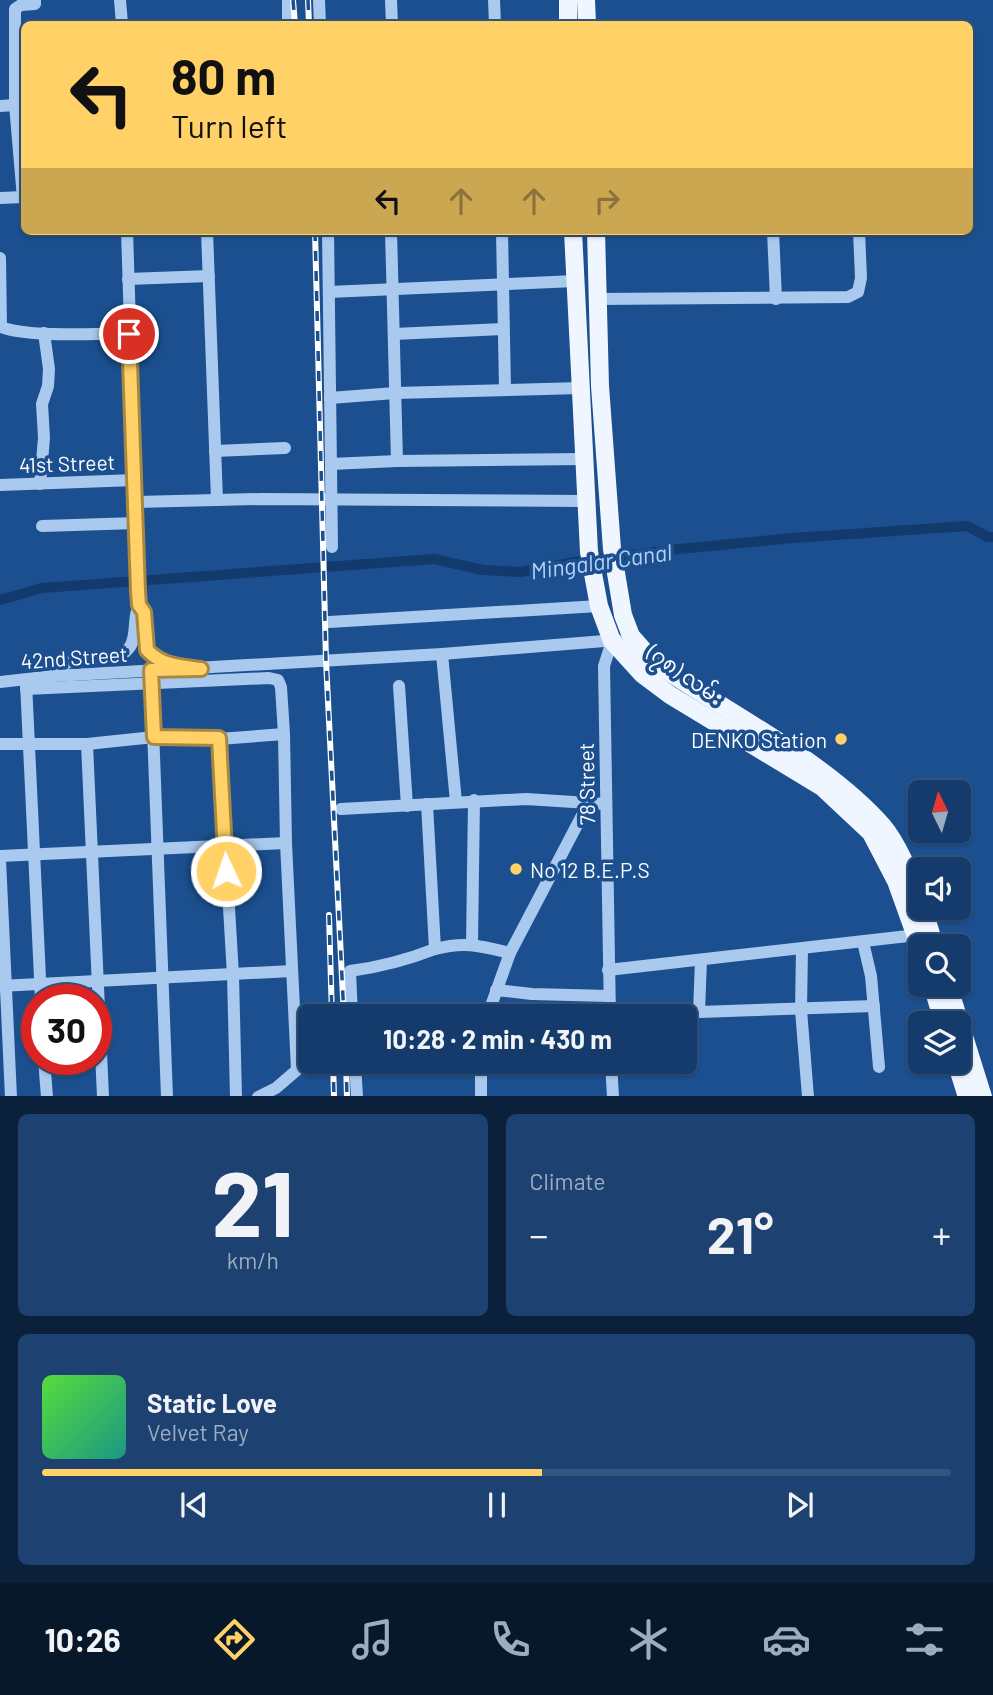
<!DOCTYPE html>
<meta charset="utf-8">
<style>
:root{--surface:#143b6b;--page:#1d4271;--text:#f1f3f6;--muted:#9dadc1;--line:#33557e;--accent:#ffd166}
body{margin:0;font-family:Barlow,"Noto Sans Myanmar",sans-serif;background:var(--page);color:var(--text);height:100vh;display:flex;flex-direction:column;font-size:26px;white-space:nowrap}
*{box-sizing:border-box;margin:0}
p{font-size:23px;color:var(--muted)}
.icon{flex:none;width:38px;height:38px;fill:none;stroke:currentColor;stroke-width:2;stroke-linecap:round;stroke-linejoin:round}
.map{position:relative;height:1096px;overflow:hidden}
.sheet{display:flex;flex-direction:column;gap:18px;padding:18px;background:#0b203b;flex:1}
.sheet>*{flex:none}
.top-card{position:absolute;left:21px;top:21px;width:952px;height:214px;border-radius:10px;box-shadow:0 2px 5px #0004,0 0 0 2px var(--line);background:#ffd166;color:#111;overflow:hidden}
.needle{width:46px;rotate:355deg}
.tools{position:absolute;left:908px;top:780px;display:grid;gap:14px}
.tools a{display:grid;place-items:center;width:63px;height:63px;border-radius:10px;background:var(--surface);box-shadow:0 2px 5px #0004,0 0 0 2px var(--line);font-size:35px}
.speed{position:absolute;left:21px;top:984px;display:flex;gap:14px;font-size:35px;font-weight:700;text-align:center}
.speed>*{display:grid;place-content:center;width:91px;height:91px;border-radius:50%;background:var(--surface);box-shadow:0 2px 5px #0004,0 0 0 2px var(--line);line-height:1}
.speed .limit{border:10px solid #d22;background:#fff;color:#111}
.pin{position:absolute;display:grid;place-items:center;width:60px;height:60px;color:#fff;margin:-30px;border:4px solid #fff;border-radius:50%;box-shadow:0 2px 7px #0007}
.me{position:absolute;width:77px;margin:-38px;rotate:357deg;stroke-linejoin:round;filter:drop-shadow(0 0 5px #0008)}
.turn{display:flex;align-items:center;gap:24px;height:147px;padding:0 35px;font-size:32px}
.turn .icon{width:91px;height:91px;stroke-width:2.5}
.turn b{display:block;font-size:49px;line-height:60px}
.lanes{display:flex;align-items:center;height:66px;padding:0 35px;background:#0003;justify-content:center;gap:35px;direction:ltr}
.lanes .off{opacity:.35}
.big{font-size:52px;font-weight:700;line-height:1.1}
.sheet .tile{flex:1;display:flex;flex-direction:column;justify-content:center;gap:10px;min-width:0;padding:0 24px;border-radius:10px;background:var(--page)}
.sheet .dial{align-items:center;gap:0}
.dial b{font-size:91px;line-height:1}
.song{display:flex;align-items:center;gap:21px}
.cover{width:84px;height:84px;border-radius:10px;background:linear-gradient(135deg,hsl(110 70% 55%),hsl(170 70% 35%))}
.played{height:7px;border-radius:4px;background:linear-gradient(90deg,var(--accent) 55%,var(--line) 55%)}
.keys{display:flex;justify-content:space-around;direction:ltr}
.heat{display:flex;justify-content:space-between;align-items:center;font-size:38px;direction:ltr}
.sheet .tiles{flex:1;display:grid;gap:18px;grid-template-columns:1fr 1fr}
.tile:last-child{grid-column:span 2}
.trip{position:absolute;left:298px;top:1004px;width:399px;height:70px;border-radius:10px;background:var(--surface);box-shadow:0 2px 5px #0004,0 0 0 2px var(--line);font-weight:700;line-height:70px;text-align:center}
.tabs{display:flex;height:112px;justify-content:space-around;align-items:center;background:#08182b;color:var(--muted)}
.tabs .icon{width:49px;height:49px}
.tabs .current{color:var(--accent)}
.tabs b{font-size:32px;color:var(--text)}
.map>svg:first-child{display:block}
.lines{fill:none;stroke-linecap:round;stroke-linejoin:round}
.canal{stroke:#123a6d;stroke-width:10}
.minor{stroke:#a9c9ee;stroke-width:12}
.major{stroke:#f0f6ff;stroke-width:18}
.rail-casing{stroke:#fff;stroke-width:6}
.rail{stroke:#1b4f8f;stroke-width:3.5;stroke-dasharray:10;stroke-linecap:butt}
.route-casing{stroke:#a68842;stroke-width:18}
.route{stroke:#ffd166;stroke-width:12}
.poi-dot{fill:#ffd166;stroke:#1b4f8f;stroke-width:2.5}
.labels{text-anchor:middle;dominant-baseline:central;stroke-width:7;stroke-linejoin:round;paint-order:stroke}
.street-label{font-size:21px;fill:#fff;stroke:#1b4f8f}
.poi-label{font-size:21px;fill:#fff;stroke:#1b4f8f;text-anchor:end}
.water-label{font-size:23px;font-style:italic;fill:#b5d3f5;stroke:#1b4f8f}
</style>
<div class="map">
<svg width="993" height="1097" viewBox="0 0 993 1097">
<rect width="100%" height="100%" fill="#1b4f8f"/>
<g class="lines">
<polyline class="canal" points="0,600 42,588 434,559 483,570 521,572 575,562 679,549 793,538 967,526 988,537 993,537"/>
<g class="minor">
<polyline points="120,0 122,24"/>
<polyline points="288,0 288,24"/>
<polyline points="319,0 320,24"/>
<polyline points="391,0 392,24"/>
<polyline points="494,0 495,24"/>
<polyline points="0,106 15,105"/>
<polyline points="0,198 24,197"/>
<polyline points="23,198 15,105 15,9 21,5 35,4 35,0"/>
<path d="M127,231L139,605C159,632 125,654 176,666"/>
<polyline points="207,231 217,500"/>
<polyline points="328,231 332,547"/>
<polyline points="391,231 397,461"/>
<polyline points="502,231 505,389"/>
<polyline points="773,231 776,299"/>
<path d="M0,258L1,327C30,338 96,333 129,334"/>
<polyline points="128,279 209,276"/>
<polyline points="329,292 575,281"/>
<polyline points="597,299 848,297 858,292 861,278 859,231"/>
<polyline points="394,334 503,329"/>
<polyline points="330,398 395,393 581,388"/>
<polyline points="215,451 285,448"/>
<polyline points="331,464 397,461 584,459"/>
<polyline points="40,484 44,438 42,404 48,386 49,369 44,333"/>
<polyline points="0,485 135,480"/>
<polyline points="136,502 261,499 585,501"/>
<polyline points="42,526 137,523"/>
<polyline points="329,622 599,606"/>
<polyline points="442,654 456,802"/>
<path d="M54,676C75,642 112,670 129,648C138,637 132,618 139,605"/>
<polyline points="151,677 167,1097"/>
<polyline points="0,682 54,676 442,654 617,640"/>
<polyline points="26,683 41,999"/>
<polyline points="399,686 407,806"/>
<polyline points="26,689 269,678 278,680 281,687 284,734 286,843 297,1070 276,1088 258,1097"/>
<polyline points="219,739 233,975 236,1097"/>
<polyline points="0,744 87,744 154,737 219,739 284,734"/>
<polyline points="87,744 103,1097"/>
<path d="M427,804L435,949C465,941 481,946 510,953"/>
<polyline points="341,809 526,799 605,804"/>
<polyline points="0,856 286,843"/>
<polyline points="0,859 11,1097"/>
<polyline points="863,942 871,976 879,1067"/>
<polyline points="472,944 474,800"/>
<polyline points="802,949 801,1010 808,1097"/>
<polyline points="701,960 699,1012 874,1006"/>
<polyline points="608,970 917,935"/>
<polyline points="0,986 292,971"/>
<polyline points="496,990 532,994 609,996"/>
<path d="M352,1017L350,971C380,967 407,960 435,949"/>
<polyline points="487,1017 510,953 588,804"/>
<polyline points="610,1017 604,666 612,641"/>
<polyline points="44,1059 47,1097"/>
<polyline points="355,1062 357,1097"/>
<polyline points="611,1062 613,1097"/>
<polyline points="370,1066 427,1062"/>
<polyline points="481,1097 481,1062"/>
</g>
<g class="major">
<polyline points="568,0 568,24"/>
<polyline points="586,0 587,24"/>
<polyline points="573,231 589,552 599,606 612,641 642,674 670,695 822,787 871,833 896,881 920,948"/>
<path d="M596,231L600,386L612,549L623,615L631,636L654,662C726,712 824,760 882,825C897,842 913,879 920,901"/>
<polyline points="923,908 935,947"/>
<polyline points="932,985 944,1024"/>
<polyline points="948,985 983,1097"/>
<polyline points="956,1062 967,1097"/>
</g>
<defs>
<g id="rail">
<polyline points="293,0 295,24"/>
<polyline points="308,0 309,24"/>
<polyline points="315,231 326,661 344,1017"/>
<polyline points="329,915 332,1017"/>
<polyline points="333,1062 334,1097"/>
<polyline points="346,1062 347,1097"/>
</g>
</defs>
<use href="#rail" class="rail-casing"/>
<use href="#rail" class="rail"/>
</g>
<g class="lines">
<defs>
<path id="route" d="M129,334L138,591L139,605L144,612L147,650C162,666 180,666 201,669L151,670L154,737L219,738L226,871"/>
</defs>
<use href="#route" class="route-casing"/>
<use href="#route" class="route"/>
</g>
<g class="poi-dot">
<circle cx="841" cy="739" r="7"/>
<circle cx="516" cy="869" r="7"/>
</g>
<g class="labels">
<g class="street-label">
<text transform="translate(67 463) rotate(-2)">41st Street</text>
<text transform="translate(74 657) rotate(-4)">42nd Street</text>
<text transform="translate(686 674) rotate(35)">(၇၈) လမ်း</text>
<text transform="translate(586 784) rotate(-91)">78 Street</text>
</g>
<g class="poi-label">
<text x="827" y="739">DENKO Station</text>
<text x="530" y="869" text-anchor="start">No 12 B.E.P.S</text>
</g>
<g class="water-label">
<text transform="translate(601 561) rotate(-8)">Mingalar Canal</text>
</g>
</g>
</svg>
<div class="tools">
<a><svg class="needle" viewBox="-14 -14 28 28"><path d="M0-13l5 13h-10z" fill="#e53935"/><path d="M0 13l5-13h-10z" fill="#9dadc1"/></svg></a>
<a><svg class="icon" aria-label="sound" viewBox="0 0 24 24"><path d="M4 9h4l5-4v14l-5-4H4zM17 9q2 3 0 6"/></svg></a>
<a><svg class="icon" aria-label="search" viewBox="0 0 24 24"><circle cx="10" cy="10" r="6"/><path d="M15 15l6 6"/></svg></a>
<a><svg class="icon" aria-label="layers" viewBox="0 0 24 24"><path d="M12 4l9 5-9 5-9-5zM3 14l9 5 9-5"/></svg></a>
</div>
<div class="speed"><div class="limit">30</div></div>
<div class="pin" style="left:129px;top:334px;background:#d93025"><svg class="icon" aria-label="arrive" viewBox="0 0 24 24"><path d="M6 21V4h12l-3 4 3 4H6"/></svg></div>
<svg class="me" style="left:226px;top:871px" viewBox="-20 -20 40 40"><circle r="17" fill="#ffd166" stroke="#fff" stroke-width="3"/><path d="M0-11L8 9 0 5-8 9z" fill="#fff"/></svg>
<div class="trip">10:28 · 2 min · 430 m</div>
<div class="top-card">
<div class="turn"><svg class="icon" aria-label="left" viewBox="0 0 24 24"><path d="M17 20v-9H6M10 6l-5 5 5 5"/></svg><div><b>80 m</b>Turn left</div></div>
<div class="lanes"><svg class="icon" aria-label="left" viewBox="0 0 24 24"><path d="M17 20v-9H6M10 6l-5 5 5 5"/></svg><svg class="icon off" aria-label="ahead" viewBox="0 0 24 24"><path d="M12 20V5M6 11l6-6 6 6"/></svg><svg class="icon off" aria-label="ahead" viewBox="0 0 24 24"><path d="M12 20V5M6 11l6-6 6 6"/></svg><svg class="icon off" aria-label="right" viewBox="0 0 24 24"><path d="M7 20v-9h11M14 6l5 5-5 5"/></svg></div>
</div>
</div>
<section class="sheet">
<div class="tiles">
<div class="tile dial"><b>21</b><p>km/h</p></div>
<div class="tile"><p>Climate</p>
<div class="heat"><a>−</a><b class="big">21°</b><a>+</a></div>
</div>
<div class="tile">
<div class="song"><i class="cover"></i><div><b>Static Love</b><p>Velvet Ray</p></div></div>
<div class="played"></div>
<div class="keys"><svg class="icon" aria-label="previous" viewBox="0 0 24 24"><path d="M18 5L8 12l10 7zM5 5v14"/></svg><svg class="icon" aria-label="pause" viewBox="0 0 24 24"><path d="M8 5v14M16 5v14"/></svg><svg class="icon" aria-label="next" viewBox="0 0 24 24"><path d="M6 5l10 7-10 7zM19 5v14"/></svg></div>
</div>
</div>
</section>
<nav class="tabs">
<b>10:26</b>
<svg class="icon current" aria-label="directions" viewBox="0 0 24 24"><path d="M12 3l9 9-9 9-9-9zM9 14v-3h6M13 9l2 2-2 2"/></svg>
<svg class="icon" aria-label="music" viewBox="0 0 24 24"><path d="M9 18V5l10-2v13"/><circle cx="6" cy="18" r="3"/><circle cx="16" cy="16" r="3"/></svg>
<svg class="icon" aria-label="phone" viewBox="0 0 24 24"><path d="M5 4h4l2 5-3 2q2 4 5 5l2-3 5 2v4C11 20 4 13 5 4z"/></svg>
<svg class="icon" aria-label="climate" viewBox="0 0 24 24"><path d="M12 3v18M4 7l16 10M4 17L20 7"/></svg>
<svg class="icon" aria-label="car" viewBox="0 0 24 24"><path d="M5 17H2v-5l4-1 3-4h7l3 4 3 1v5h-3M9 17h6M6 11h13"/><circle cx="7" cy="17" r="2"/><circle cx="17" cy="17" r="2"/></svg>
<svg class="icon" aria-label="filters" viewBox="0 0 24 24"><path d="M4 7h16M4 17h16"/><circle cx="9" cy="7" r="2"/><circle cx="15" cy="17" r="2"/></svg>
</nav>
